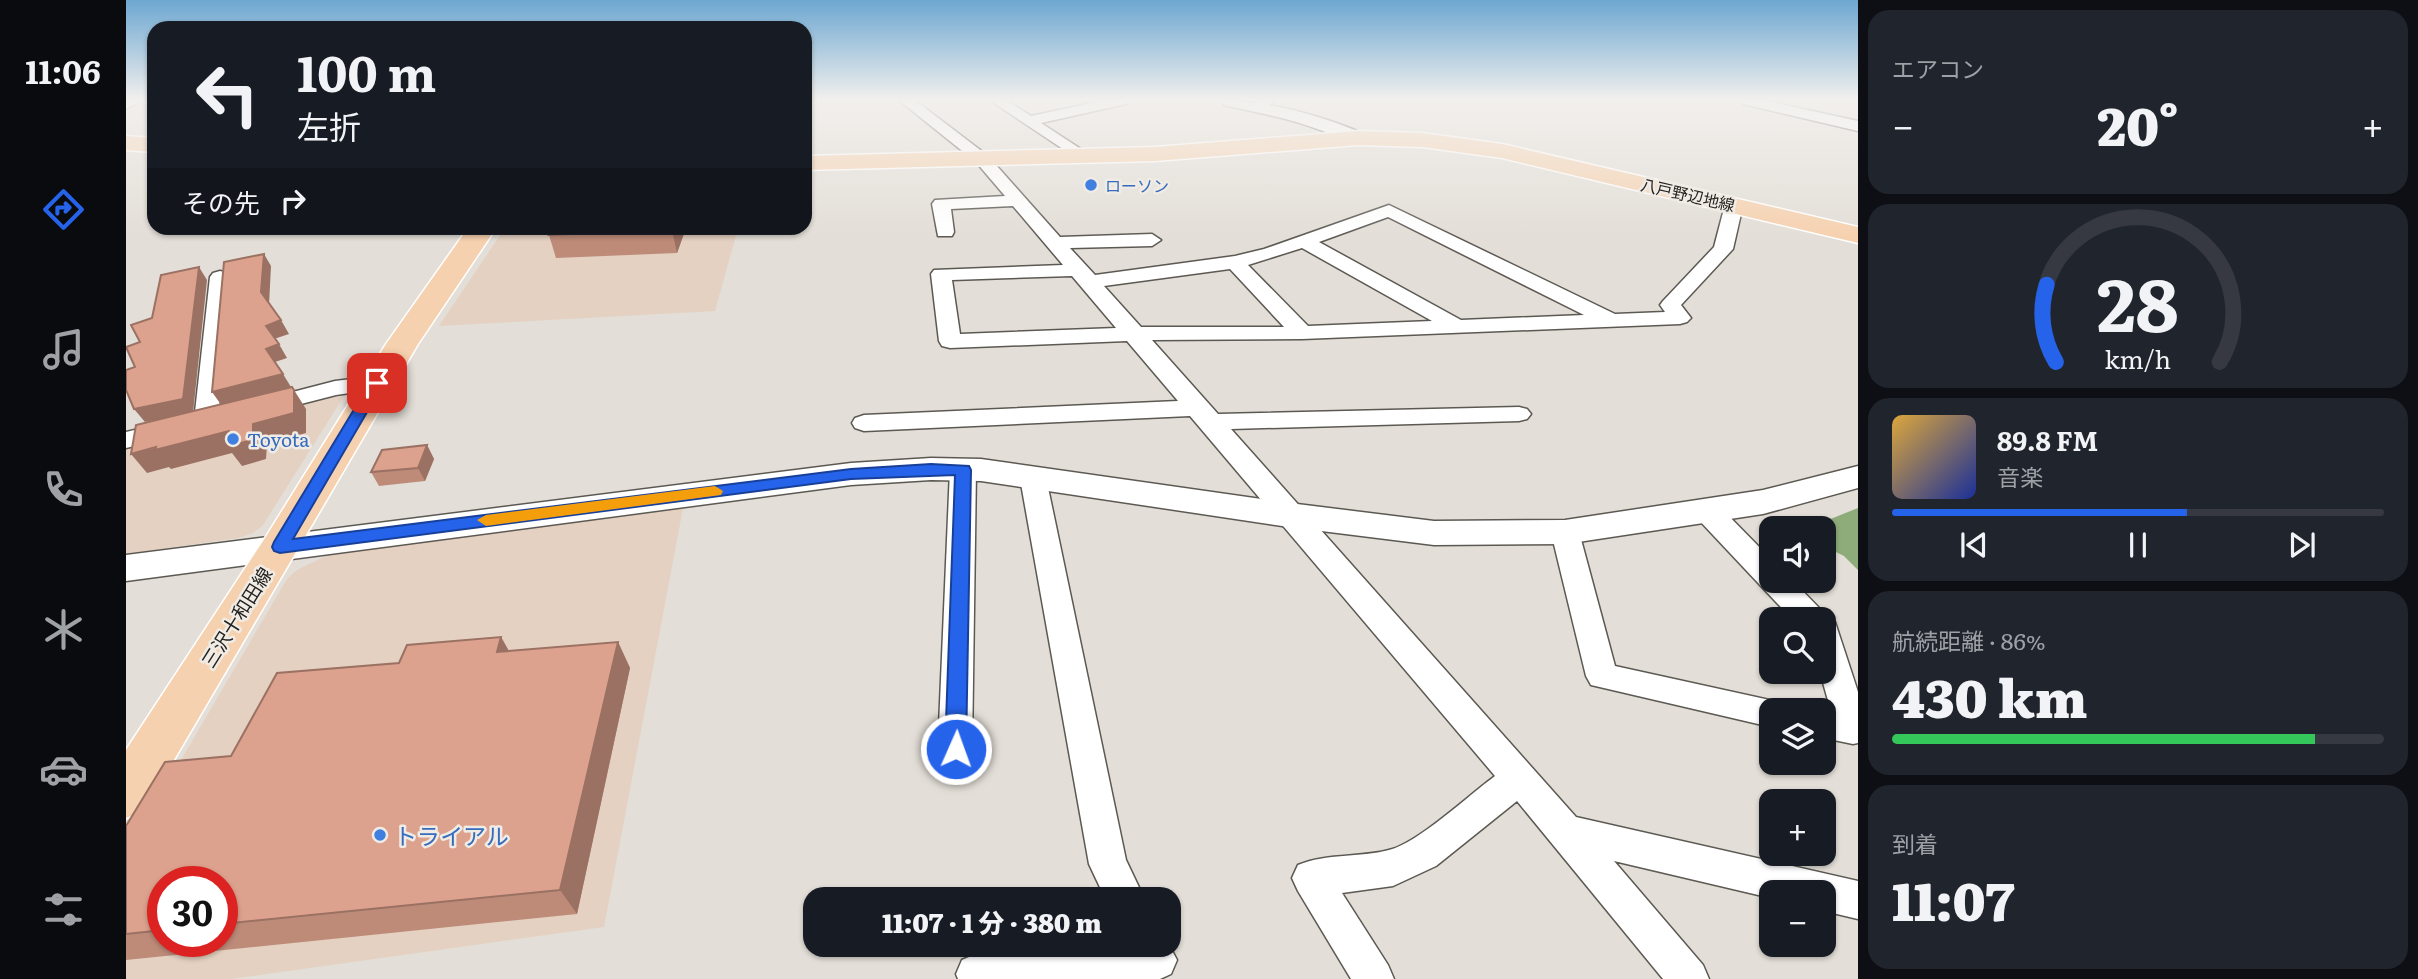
<!DOCTYPE html>
<html lang="ja">
<meta charset="utf-8">
<style>
:root{--surface:#171b24;--page:#20242c;--text:#f1f3f6;--muted:#9ea1a6;--line:#363941;--accent:#2563eb}
body{margin:0;font-family:Literata,"Noto Sans JP",serif;background:var(--page);color:var(--text);height:100vh;display:flex;flex-direction:column;font-size:26px;white-space:nowrap}
*{box-sizing:border-box;margin:0}
p{font-size:23px;color:var(--muted)}
.icon{flex:none;width:38px;height:38px;fill:none;stroke:currentColor;stroke-width:2;stroke-linecap:round;stroke-linejoin:round}
.map{position:relative;flex:1;overflow:hidden}
.drawer{display:flex;flex-direction:column;gap:10px;padding:10px;background:#0d0f14;width:560px}
.drawer>*{flex:none}
.guide{position:absolute;left:21px;top:21px;width:665px;height:214px;border-radius:21px;box-shadow:0 2px 5px #0004;background:#171b24;color:var(--text);overflow:hidden}
.tools{position:absolute;left:1633px;top:516px;display:grid;gap:14px}
.tools a{display:grid;place-items:center;width:77px;height:77px;border-radius:14px;background:var(--surface);box-shadow:0 2px 5px #0004;font-size:35px}
.speed{position:absolute;left:21px;top:866px;display:flex;gap:14px;font-size:35px;font-weight:700;text-align:center}
.speed>*{display:grid;place-content:center;width:91px;height:91px;border-radius:50%;background:var(--surface);box-shadow:0 2px 5px #0004;line-height:1}
.speed .limit{border:10px solid #d22;background:#fff;color:#111}
.pin{position:absolute;display:grid;place-items:center;width:60px;height:60px;color:#fff;margin:-30px;border-radius:14px;box-shadow:0 4px 10px #0006}
.me{position:absolute;width:77px;margin:-38px;rotate:2deg;stroke-linejoin:round;filter:drop-shadow(0 0 5px #0008)}
.turn{display:flex;align-items:center;gap:24px;height:147px;padding:0 35px;font-size:32px}
.turn .icon{width:91px;height:91px;stroke-width:2.5}
.turn b{display:block;font-size:49px;line-height:60px}
.then{display:flex;align-items:center;height:66px;padding:0 35px;background:#0003;gap:14px;font-size:26px}
.big{font-size:52px;font-weight:800;line-height:1.1}
.drawer .card{flex:1;display:flex;flex-direction:column;justify-content:center;gap:10px;min-width:0;padding:0 24px;border-radius:21px;background:var(--page)}
.drawer .dial{align-items:center;gap:0}
.dial svg{height:182px;overflow:visible;fill:none;stroke:var(--line);stroke-width:7;stroke-linecap:round;text-anchor:middle}
.dial text{fill:var(--text);stroke:none}
.song{display:flex;align-items:center;gap:21px}
.cover{width:84px;height:84px;border-radius:10px;background:linear-gradient(135deg,hsl(40 70% 55%),hsl(230 70% 35%))}
.played{height:7px;border-radius:4px;background:linear-gradient(90deg,var(--accent) 60%,var(--line) 60%)}
.keys{display:flex;justify-content:space-around;direction:ltr}
.heat{display:flex;justify-content:space-between;align-items:center;font-size:38px;direction:ltr}
.charge{height:10px;border-radius:5px;background:linear-gradient(90deg,#34c759 86%,var(--line) 0)}
.trip{position:absolute;left:677px;top:887px;width:378px;height:70px;border-radius:21px;background:var(--surface);box-shadow:0 2px 5px #0004;font-weight:800;line-height:70px;text-align:center}
main{display:flex;flex:1;min-height:0}
.tab-bar{display:flex;flex-direction:column;width:126px;justify-content:space-around;align-items:center;background:#090b0e;color:var(--muted)}
.tab-bar .icon{width:49px;height:49px}
.tab-bar .current{color:var(--accent)}
.tab-bar b{font-size:32px;color:var(--text)}
.map>svg:first-child{display:block}
.commercial{fill:#e4d1c1;fill-rule:evenodd}
.forest{fill:#8eac7a}
.lines{fill:none;stroke-linecap:round;stroke-linejoin:round}
.minor-casing{stroke:#5c5953;stroke-width:3}
.tertiary-casing{stroke:#5c5953;stroke-width:3}
.primary-casing{stroke:#fff;stroke-width:3}
.minor{fill:#fff;fill-rule:evenodd}
.tertiary{fill:#fff;fill-rule:evenodd}
.primary{fill:#f6d1af;fill-rule:evenodd}
.wall{fill:#be8b79;fill-rule:evenodd}
.shaded-wall{fill:#9b7163}
.building{fill:#dda28d;stroke:#9b7163;stroke-width:2}
.route{fill:#2563eb;stroke:#184099;stroke-width:2}
.slow{fill:#f59e0b}
.shop-dot{fill:#3f7fe0;stroke:#f0ebe4;stroke-width:2.5}
.labels{text-anchor:middle;dominant-baseline:central;stroke-width:5;stroke-linejoin:round;paint-order:stroke}
.far-shop-label{font-size:16px;fill:#366cbe;stroke:#f0ebe4;text-anchor:start}
.far-street-label{font-size:16px;fill:#252321;stroke:#f0ebe4}
.shop-label{font-size:19px;fill:#366cbe;stroke:#f0ebe4;text-anchor:start}
.street-label{font-size:19px;fill:#252321;stroke:#f0ebe4}
.near-shop-label{font-size:23px;fill:#366cbe;stroke:#f0ebe4;text-anchor:start}
</style>
<main>
<nav class="tab-bar">
<b>11:06</b>
<svg class="icon current" aria-label="directions" viewBox="0 0 24 24"><path d="M12 3l9 9-9 9-9-9zM9 14v-3h6M13 9l2 2-2 2"/></svg>
<svg class="icon" aria-label="music" viewBox="0 0 24 24"><path d="M9 18V5l10-2v13"/><circle cx="6" cy="18" r="3"/><circle cx="16" cy="16" r="3"/></svg>
<svg class="icon" aria-label="phone" viewBox="0 0 24 24"><path d="M5 4h4l2 5-3 2q2 4 5 5l2-3 5 2v4C11 20 4 13 5 4z"/></svg>
<svg class="icon" aria-label="climate" viewBox="0 0 24 24"><path d="M12 3v18M4 7l16 10M4 17L20 7"/></svg>
<svg class="icon" aria-label="car" viewBox="0 0 24 24"><path d="M5 17H2v-5l4-1 3-4h7l3 4 3 1v5h-3M9 17h6M6 11h13"/><circle cx="7" cy="17" r="2"/><circle cx="17" cy="17" r="2"/></svg>
<svg class="icon" aria-label="filters" viewBox="0 0 24 24"><path d="M4 7h16M4 17h16"/><circle cx="9" cy="7" r="2"/><circle cx="15" cy="17" r="2"/></svg>
</nav>
<div class="map">
<svg width="1732" height="979" viewBox="0 0 1732 979">
<rect width="100%" height="100%" fill="#e3ded7"/>
<g class="commercial">
<polygon points="379,228 612,228 589,311 313,326"/>
<polygon points="218,396 137,525 127,533 112,538 0,554 0,446 174,401"/>
<path d="M557,508L478,927L104,979H0V854L161,579L171,570L206,553ZM37,882H96V942H37Z"/>
</g>
<polygon class="forest" points="1732,508 1732,570 1718,556 1698,546 1698,528 1682,528"/>
<g class="lines">
<defs>
<g id="minor">
<polygon points="0,101 15,101 0,109"/>
<path d="M774,101H790L862,156L934,237L1026,234L1035,240L1026,246L944,248L969,275L1109,256L1138,249L1263,205L1489,314L1539,312L1534,305L1537,301L1588,247L1599,205L1602,201H1614L1617,205L1607,249L1555,305L1565,318L1561,322L1554,324L1176,339L1026,340L1092,414L1393,407L1401,409L1405,414L1401,419L1393,421L1105,429L1450,817L1732,881V919L1698,911V892H1645V898L1488,861L1577,965L1583,979H1537L1391,801L1310,866L1267,886L1216,893L1262,965L1268,979H1225L1172,891L1166,878L1172,865C1201,853 1233,858 1263,850C1292,843 1343,795 1369,776L1064,416L738,431L729,428L726,423L729,418L738,415L1052,401L1001,341L824,348L816,346L813,341L805,274L808,270L937,265L887,206L825,209L828,232L826,236H812L806,204L809,200L879,196L850,162ZM1262,217L1458,315L1335,320L1193,242ZM1176,248L1306,321L1182,326L1122,265ZM1104,269L1158,327H1015L978,286ZM946,276L990,328L834,334L826,280Z"/>
<polygon points="865,101 882,101 905,116 975,101 1002,101 1000,104 915,123 961,153 963,156 961,159 955,161"/>
<polygon points="1131,101 1149,101 1136,110 1126,110 1124,107"/>
<polygon points="1615,101 1641,101 1732,121 1732,131 1617,104"/>
<polygon points="94,271 101,273 104,277 92,421 89,426 80,429 71,426 68,421 84,277 87,273"/>
<polygon points="251,376 259,378 263,383 259,388 210,395 140,413 132,411 128,406 132,401 209,381"/>
<polygon points="42,422 51,424 54,430 51,436 0,448 0,432"/>
<polygon points="837,461 846,464 850,470 846,749 841,760 829,764 817,760 812,749 824,470 828,464"/>
<polygon points="907,469 916,472 920,478 1000,860 1019,900 980,900 963,864 894,478 898,472"/>
<polygon points="1581,502 1591,504 1645,559 1645,581 1667,581 1697,612 1701,620 1709,622 1732,692 1732,743 1727,744 1698,738 1696,710 1705,711 1694,672 1698,672 1698,620 1667,620 1571,518 1568,511 1571,504"/>
<polygon points="1439,522 1449,525 1453,532 1489,666 1657,703 1660,710 1645,710 1645,727 1465,685 1460,676 1425,532 1429,525"/>
<polygon points="964,945 1043,945 1051,960 1045,974 1034,979 832,979 830,974 836,960 850,954"/>
</g>
<g id="tertiary">
<path d="M1096,101C1146,101 1193,115 1239,134L1242,138L1239,142C1226,145 1214,138 1202,133C1169,119 1133,113 1098,105Z"/>
<polygon points="805,458 855,459 1163,503 1308,521 1439,520 1637,490 1732,466 1732,488 1637,514 1439,544 1308,545 1163,527 855,481 805,480 725,485 0,581 0,555 725,463"/>
</g>
<g id="primary">
<polygon points="1232,131 1296,133 1376,144 1732,227 1732,243 1376,158 1296,147 1232,145 1029,161 679,170 679,156 1029,147"/>
<polygon points="0,136 28,138 28,152 0,150"/>
<polygon points="342,228 370,228 292,344 18,811 0,818 0,750 141,535 260,344"/>
</g>
</defs>
<use href="#minor" class="minor-casing"/>
<use href="#tertiary" class="tertiary-casing"/>
<use href="#primary" class="primary-casing"/>
<use href="#minor" class="minor"/>
<use href="#tertiary" class="tertiary"/>
<use href="#primary" class="primary"/>
</g>
<g class="wall">
<polygon points="560,228 551,253 430,258 423,235"/>
<polygon points="301,445 308,459 299,481 253,486 245,472"/>
<path d="M375,637L383,651L492,642L504,668L451,914L0,960V826L105,756L273,663ZM37,882H96V942H37Z"/>
</g>
<g class="shaded-wall">
<polygon points="547,228 560,228 551,253 546,230"/>
<polygon points="138,254 145,266 143,305 135,292"/>
<polygon points="73,267 81,280 67,413 19,422 8,409"/>
<polygon points="155,320 163,334 148,339 140,326"/>
<polygon points="153,344 161,358 149,362 140,349"/>
<polygon points="157,374 165,387 96,406 86,392"/>
<polygon points="168,390 180,409 180,433 141,444 140,459 116,466 106,453 45,469 43,467 21,473 5,454 127,424"/>
<polygon points="301,445 308,459 299,481 292,468"/>
<polygon points="375,637 390,664 371,652"/>
<polygon points="492,642 504,668 451,914 434,890"/>
</g>
<g class="building">
<polygon points="427,228 547,228 546,230 423,235"/>
<polygon points="138,254 135,292 155,320 140,326 153,344 140,349 157,374 86,392 98,262"/>
<polygon points="73,267 57,399 8,409 0,390 0,370 9,367 0,347 14,342 5,325 26,318 35,275"/>
<polygon points="166,387 168,390 168,413 127,424 127,440 102,446 103,431 29,450 30,447 5,454 10,425"/>
<polygon points="301,445 292,468 245,472 256,450"/>
<polygon points="375,637 371,652 492,642 434,890 96,924 96,882 37,882 37,930 0,934 0,826 39,762 105,756 151,673 273,663 281,645"/>
</g>
<linearGradient id="sky" x2="0" y2="1"><stop stop-color="#6da7d1"/><stop offset="0.42" stop-color="#f2f0ed"/><stop offset="1" stop-color="#f2f0ed" stop-opacity="0"/></linearGradient>
<rect width="1732" height="238" fill="url(#sky)"/>
<polygon class="route" points="251,378 258,383 167,539 725,469 805,464 843,466 845,470 840,749 837,755 830,758 822,755 819,749 829,475 725,479 154,553 148,551 146,547 148,542 244,383"/>
<polygon class="slow" points="589,486 597,491 595,495 360,526 351,520 360,515"/>
<g class="shop-dot">
<circle cx="965" cy="185" r="7"/>
<circle cx="107" cy="439" r="7"/>
<circle cx="254" cy="835" r="7"/>
</g>
<g class="labels">
<g class="far-shop-label">
<text x="979" y="185">ローソン</text>
</g>
<g class="far-street-label">
<text transform="translate(1562 194) rotate(13)">八戸野辺地線</text>
</g>
<g class="shop-label">
<text x="121" y="439">Toyota</text>
</g>
<g class="street-label">
<text transform="translate(110 617) rotate(-58)">三沢十和田線</text>
</g>
<g class="near-shop-label">
<text x="268" y="835">トライアル</text>
</g>
</g>
</svg>
<div class="tools">
<a><svg class="icon" aria-label="sound" viewBox="0 0 24 24"><path d="M4 9h4l5-4v14l-5-4H4zM17 9q2 3 0 6"/></svg></a>
<a><svg class="icon" aria-label="search" viewBox="0 0 24 24"><circle cx="10" cy="10" r="6"/><path d="M15 15l6 6"/></svg></a>
<a><svg class="icon" aria-label="layers" viewBox="0 0 24 24"><path d="M12 4l9 5-9 5-9-5zM3 14l9 5 9-5"/></svg></a>
<a>+</a>
<a>−</a>
</div>
<div class="speed"><div class="limit">30</div></div>
<div class="pin" style="left:251px;top:383px;background:#d93025"><svg class="icon" aria-label="arrive" viewBox="0 0 24 24"><path d="M6 21V4h12l-3 4 3 4H6"/></svg></div>
<svg class="me" style="left:830px;top:749px" viewBox="-20 -20 40 40"><circle r="17" fill="#2563eb" stroke="#fff" stroke-width="3"/><path d="M0-11L8 9 0 5-8 9z" fill="#fff"/></svg>
<div class="trip">11:07 · 1 分 · 380 m</div>
<div class="guide">
<div class="turn"><svg class="icon" aria-label="left" viewBox="0 0 24 24"><path d="M17 20v-9H6M10 6l-5 5 5 5"/></svg><div><b>100 m</b>左折</div></div>
<div class="then">その先<svg class="icon" aria-label="right" viewBox="0 0 24 24"><path d="M7 20v-9h11M14 6l5 5-5 5"/></svg></div>
</div>
</div>
<section class="drawer">
<div class="card"><p>エアコン</p>
<div class="heat"><a>−</a><b class="big">20°</b><a>+</a></div>
</div>
<div class="card dial"><svg viewBox="0 0 100 80">
<path d="M14 69A42 42 0 1 1 86 69"/>
<path d="M14 69A42 42 0 0 1 10 35" stroke="#2563eb"/>
<text x="50" y="56" font-size="32" font-weight="700">28</text>
<text x="50" y="72" font-size="11">km/h</text>
</svg></div>
<div class="card">
<div class="song"><i class="cover"></i><div><b>89.8 FM</b><p>音楽</p></div></div>
<div class="played"></div>
<div class="keys"><svg class="icon" aria-label="previous" viewBox="0 0 24 24"><path d="M18 5L8 12l10 7zM5 5v14"/></svg><svg class="icon" aria-label="pause" viewBox="0 0 24 24"><path d="M8 5v14M16 5v14"/></svg><svg class="icon" aria-label="next" viewBox="0 0 24 24"><path d="M6 5l10 7-10 7zM19 5v14"/></svg></div>
</div>
<div class="card"><p>航続距離 · 86%</p><b class="big">430 km</b><div class="charge"></div></div>
<div class="card"><p>到着</p><b class="big">11:07</b></div>
</section>
</main>
